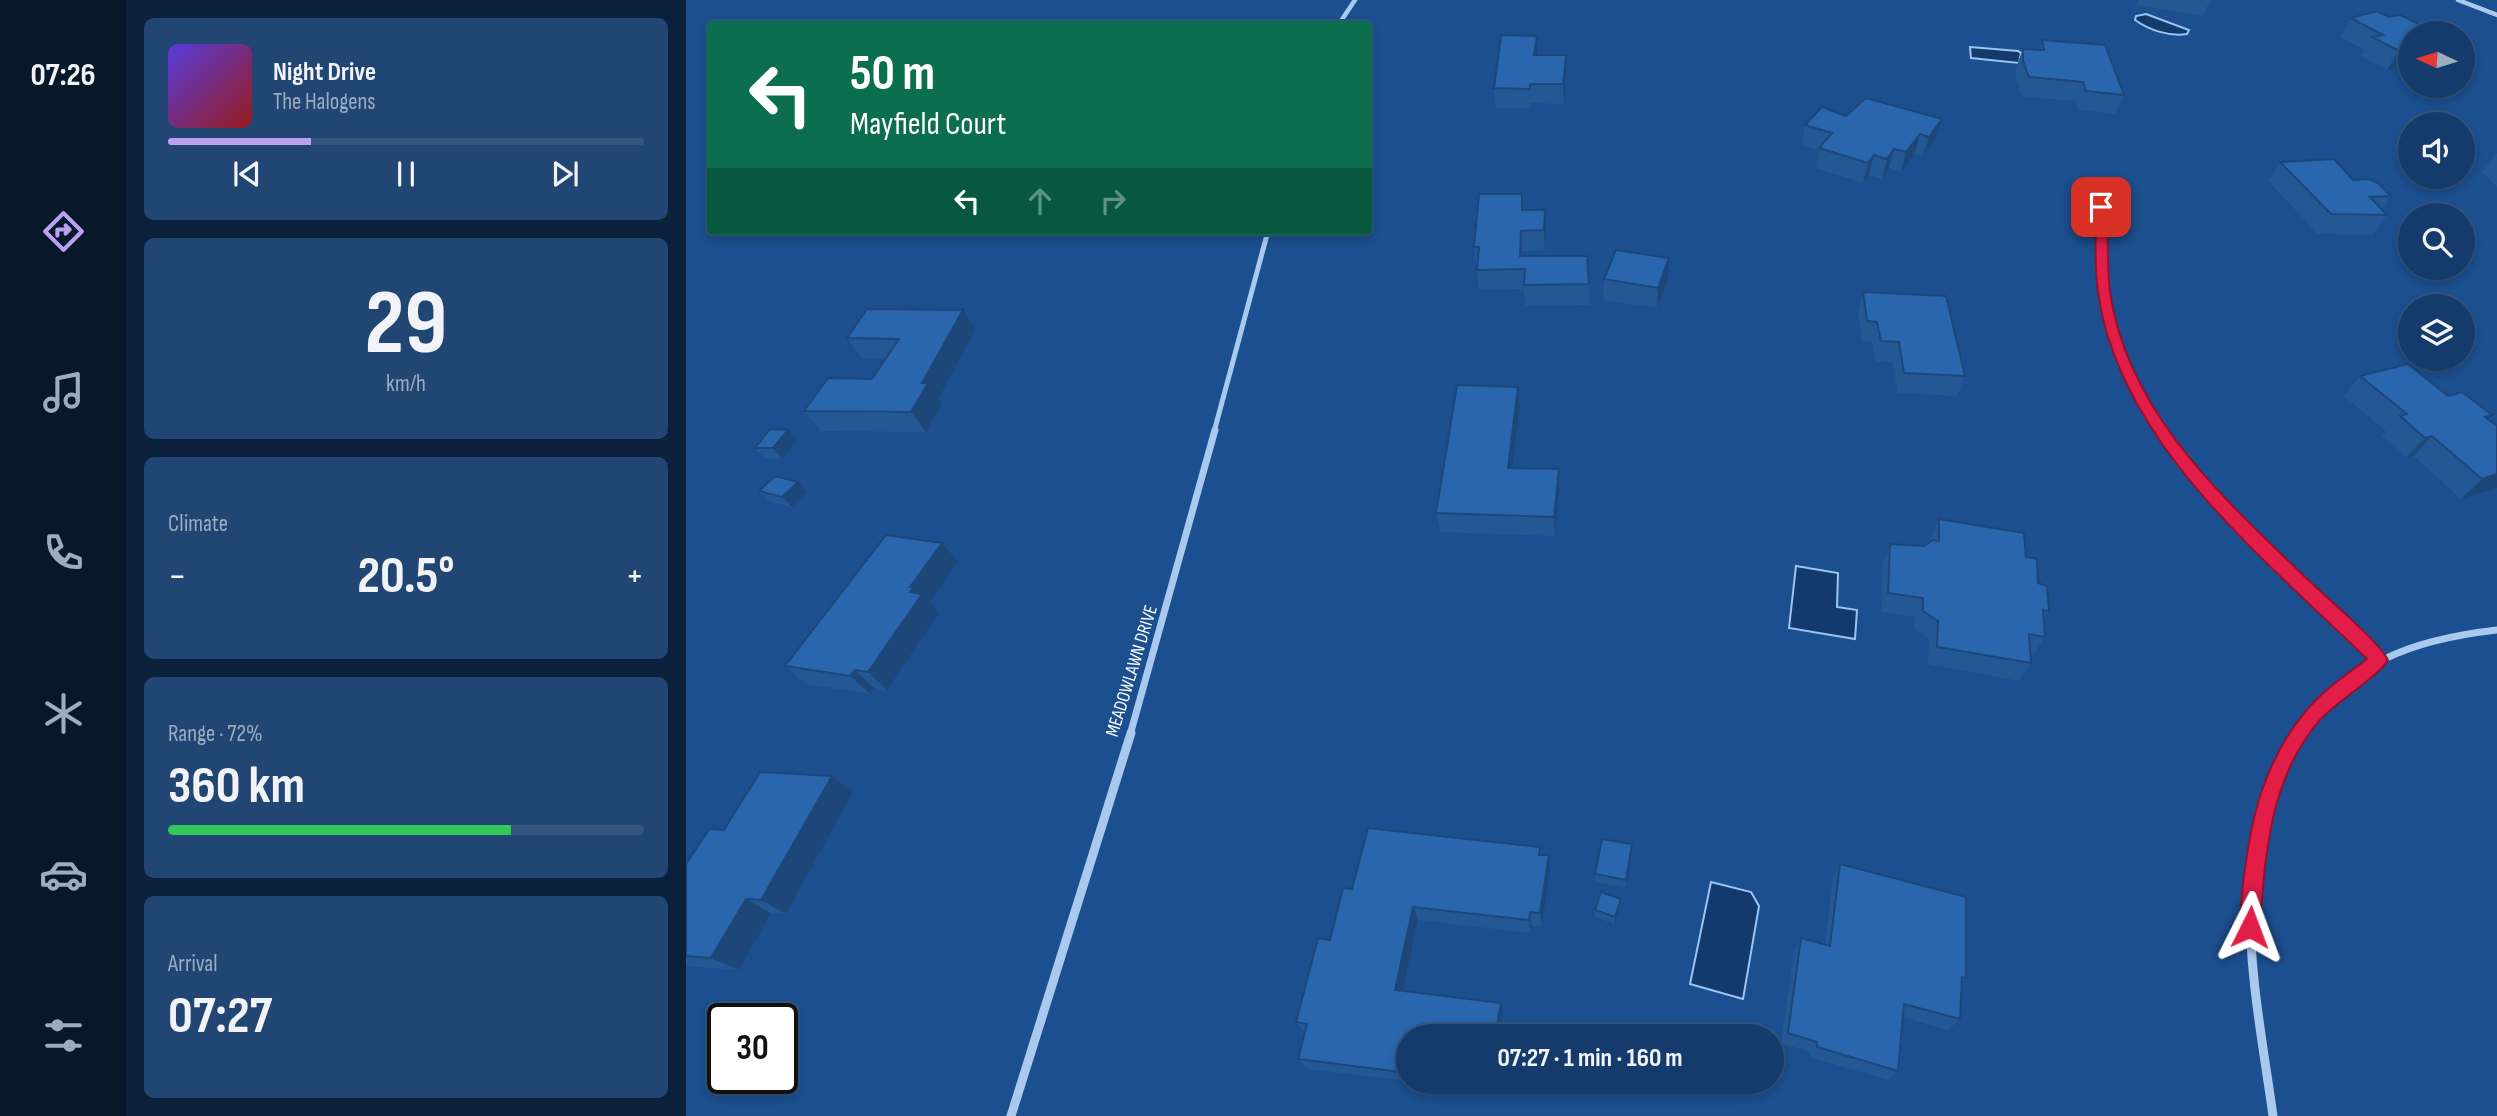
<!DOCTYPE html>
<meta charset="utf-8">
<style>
:root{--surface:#143b6b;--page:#214673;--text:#f1f3f6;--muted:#9dadc1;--line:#33557e;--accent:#bca0f2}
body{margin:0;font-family:"Sofia Sans Condensed",sans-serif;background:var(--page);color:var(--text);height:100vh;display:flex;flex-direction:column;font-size:26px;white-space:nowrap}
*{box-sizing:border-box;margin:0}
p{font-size:23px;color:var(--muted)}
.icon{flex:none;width:38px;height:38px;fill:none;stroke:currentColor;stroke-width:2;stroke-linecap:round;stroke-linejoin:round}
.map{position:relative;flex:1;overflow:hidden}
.side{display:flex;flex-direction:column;gap:18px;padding:18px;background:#0b203b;width:560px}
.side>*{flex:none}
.hud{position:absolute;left:21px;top:21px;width:665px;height:214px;border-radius:7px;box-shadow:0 4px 10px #0003,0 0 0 2px var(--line);background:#0b6e4f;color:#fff;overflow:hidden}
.needle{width:46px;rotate:274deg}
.fabs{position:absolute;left:1712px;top:21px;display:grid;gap:14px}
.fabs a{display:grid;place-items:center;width:77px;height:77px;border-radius:50%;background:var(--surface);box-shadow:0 4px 10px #0003,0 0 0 2px var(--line);font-size:35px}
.speed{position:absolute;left:21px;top:1003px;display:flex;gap:14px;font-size:35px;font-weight:700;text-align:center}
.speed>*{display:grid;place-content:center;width:91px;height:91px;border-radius:50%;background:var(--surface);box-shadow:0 4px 10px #0003,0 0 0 2px var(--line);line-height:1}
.speed .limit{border:4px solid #111;border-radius:10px;background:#fff;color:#111}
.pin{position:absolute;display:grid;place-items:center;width:60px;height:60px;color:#fff;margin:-30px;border-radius:14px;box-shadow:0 4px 10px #0006}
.me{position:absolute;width:77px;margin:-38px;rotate:3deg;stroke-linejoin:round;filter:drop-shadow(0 0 5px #0008)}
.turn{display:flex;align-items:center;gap:24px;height:147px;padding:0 28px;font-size:32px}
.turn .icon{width:91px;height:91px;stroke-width:2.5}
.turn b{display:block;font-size:49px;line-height:60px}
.lanes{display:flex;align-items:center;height:66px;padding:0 28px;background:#0003;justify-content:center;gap:35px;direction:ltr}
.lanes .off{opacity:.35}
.big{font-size:52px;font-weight:700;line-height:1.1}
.side .tile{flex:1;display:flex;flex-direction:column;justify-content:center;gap:10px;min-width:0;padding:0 24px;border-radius:10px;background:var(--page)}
.side .dial{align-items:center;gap:0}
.dial b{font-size:91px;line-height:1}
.song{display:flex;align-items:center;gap:21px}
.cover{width:84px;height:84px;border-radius:10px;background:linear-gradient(135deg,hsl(250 70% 55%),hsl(0 70% 35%))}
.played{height:7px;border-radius:4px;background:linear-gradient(90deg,var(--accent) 30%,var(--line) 30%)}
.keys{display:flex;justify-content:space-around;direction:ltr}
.heat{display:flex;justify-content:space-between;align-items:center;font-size:38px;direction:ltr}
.charge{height:10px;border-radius:5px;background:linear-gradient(90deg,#34c759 72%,var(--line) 0)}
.trip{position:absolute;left:710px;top:1024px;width:388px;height:70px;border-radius:35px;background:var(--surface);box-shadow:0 4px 10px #0003,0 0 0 2px var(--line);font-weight:700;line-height:70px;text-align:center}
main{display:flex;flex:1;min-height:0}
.tab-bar{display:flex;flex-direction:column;width:126px;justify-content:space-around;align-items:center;background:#08182b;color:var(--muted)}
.tab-bar .icon{width:49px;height:49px}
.tab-bar .selected{color:var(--accent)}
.tab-bar b{font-size:32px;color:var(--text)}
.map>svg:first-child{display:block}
.water{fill:#123a6d;stroke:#9cc4f0;stroke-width:2}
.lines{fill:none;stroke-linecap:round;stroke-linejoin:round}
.street-far3{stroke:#a9c9ee;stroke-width:4.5}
.street-far2{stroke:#a9c9ee;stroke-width:5}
.street-far1{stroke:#a9c9ee;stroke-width:7}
.street{stroke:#a9c9ee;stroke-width:9}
.wall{fill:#245895}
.shaded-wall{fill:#1d4779}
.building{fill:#2a66ad;stroke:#1d4779;stroke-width:2}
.route{fill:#e11d48;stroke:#92132f;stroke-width:2}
.labels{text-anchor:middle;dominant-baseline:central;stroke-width:7;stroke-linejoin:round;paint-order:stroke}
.street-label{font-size:19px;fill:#fff;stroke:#1b4f8f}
</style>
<main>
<nav class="tab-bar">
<b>07:26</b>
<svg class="icon selected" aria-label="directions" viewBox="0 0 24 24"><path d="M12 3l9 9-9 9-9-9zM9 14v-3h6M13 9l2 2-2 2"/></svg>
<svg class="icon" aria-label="music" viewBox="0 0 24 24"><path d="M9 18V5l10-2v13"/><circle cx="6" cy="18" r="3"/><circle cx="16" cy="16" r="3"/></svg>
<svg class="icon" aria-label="phone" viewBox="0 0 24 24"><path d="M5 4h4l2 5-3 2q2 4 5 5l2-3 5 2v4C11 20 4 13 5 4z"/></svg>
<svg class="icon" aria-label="climate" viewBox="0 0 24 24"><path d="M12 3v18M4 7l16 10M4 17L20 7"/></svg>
<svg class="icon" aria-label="car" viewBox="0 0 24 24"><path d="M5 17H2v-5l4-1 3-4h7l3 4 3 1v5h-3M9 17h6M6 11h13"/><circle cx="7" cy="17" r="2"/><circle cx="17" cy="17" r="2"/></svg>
<svg class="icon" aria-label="filters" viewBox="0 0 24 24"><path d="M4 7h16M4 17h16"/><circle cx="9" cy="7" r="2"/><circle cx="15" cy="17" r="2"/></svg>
</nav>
<section class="side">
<div class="tile">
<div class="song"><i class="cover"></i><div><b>Night Drive</b><p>The Halogens</p></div></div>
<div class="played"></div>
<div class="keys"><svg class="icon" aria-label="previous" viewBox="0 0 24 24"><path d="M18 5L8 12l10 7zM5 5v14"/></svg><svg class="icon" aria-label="pause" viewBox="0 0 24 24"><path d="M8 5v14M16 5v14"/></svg><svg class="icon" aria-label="next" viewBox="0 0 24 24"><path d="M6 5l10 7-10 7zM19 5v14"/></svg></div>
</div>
<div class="tile dial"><b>29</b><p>km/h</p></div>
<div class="tile"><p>Climate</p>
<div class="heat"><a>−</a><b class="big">20.5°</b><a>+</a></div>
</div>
<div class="tile"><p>Range · 72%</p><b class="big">360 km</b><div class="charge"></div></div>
<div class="tile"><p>Arrival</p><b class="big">07:27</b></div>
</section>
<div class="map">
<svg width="1811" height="1116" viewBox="0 0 1811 1116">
<rect width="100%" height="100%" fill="#1b4f8f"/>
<g class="water">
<path d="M1460,14L1503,30L1501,34C1484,37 1463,30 1449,20L1450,16Z"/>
<polygon points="1284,47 1332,51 1335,53 1333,63 1285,58"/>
<polygon points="1110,566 1152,573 1151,607 1171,610 1169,639 1103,628"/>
<polygon points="1025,882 1065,892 1073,906 1057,999 1004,984"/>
</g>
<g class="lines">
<g class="street-far3">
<polyline points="1772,0 1811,15"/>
<polyline points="653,24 669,0"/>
</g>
<g class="street-far2">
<path d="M1415,207C1415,297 1427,355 1475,432"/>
<polyline points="528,432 582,231"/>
</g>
<g class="street-far1">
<path d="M1474,430C1531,519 1616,589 1693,660"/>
<polyline points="444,735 529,430"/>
<path d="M1613,735C1666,662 1723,640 1811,630"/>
</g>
<g class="street">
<polyline points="325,1116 445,733"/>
<path d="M1587,1116C1570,992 1534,843 1614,733"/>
</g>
</g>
<g class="wall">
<polygon points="1452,0 1524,0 1517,16 1450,5"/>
<polygon points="1665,18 1724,33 1724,73 1713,68 1701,70 1675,56 1679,50 1654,37"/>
<polygon points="851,36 851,55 880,55 880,74 878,104 845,103 845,108 810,108 808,88"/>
<polygon points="1356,40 1438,95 1430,114 1392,110 1390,101 1336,97 1330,80 1330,68 1337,49 1352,50"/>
<polygon points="1180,98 1250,139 1237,156 1229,154 1215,172 1203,168 1196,179 1183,175 1177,183 1130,168 1133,150 1115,145 1119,125 1160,116"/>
<polygon points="1811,153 1811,187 1796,172"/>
<polygon points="1594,162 1667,180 1705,196 1696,209 1701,215 1687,235 1632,234 1582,181"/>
<polygon points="837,210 859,210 859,250 836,251 836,256 903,284 903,305 839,306 838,289 793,290 788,247"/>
<polygon points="317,231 362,231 361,233 318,233"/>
<polygon points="918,279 982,279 971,308 917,300"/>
<polygon points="1177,292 1279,376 1271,396 1212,393 1206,362 1189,362 1186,342 1176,341 1172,313"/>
<polygon points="277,310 289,330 253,398 256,403 240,432 135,431 118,411 186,379 200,358 176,358 161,338"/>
<polygon points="1674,376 1802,419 1811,488 1775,499 1728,456 1720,458 1696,436 1700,431 1658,396"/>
<polygon points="834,407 826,468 873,469 873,489 869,536 754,532 750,513"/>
<polygon points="111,440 96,459 79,458 69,448"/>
<polygon points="112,482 121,492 106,507 83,501 73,491"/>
<polygon points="1253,519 1340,557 1352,583 1363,611 1357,619 1359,637 1347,655 1344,654 1345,663 1333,681 1242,664 1243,639 1229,629 1228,617 1195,612 1197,563 1204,544 1238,546 1244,541 1244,539"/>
<polygon points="272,562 244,602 253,613 201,690 188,688 184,694 120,684 99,666"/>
<polygon points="167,792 100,914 85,913 53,970 0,966 0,864 38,830"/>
<polygon points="946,844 939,887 909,882 909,874"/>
<polygon points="854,847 855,855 863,855 864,870 856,926 846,926 845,933 732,920 717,991 817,1014 814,1036 723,1036 723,1081 621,1069 612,1059 619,1032 610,1022 666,889"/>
<polygon points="1154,864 1280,978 1276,982 1274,1019 1262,1030 1217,1017 1212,1071 1202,1080 1123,1057 1124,1052 1095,1043 1108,951 1115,938 1139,944 1147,878"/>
<polygon points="934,906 929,924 909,917 909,910"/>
<polygon points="724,1082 807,1082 805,1092"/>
</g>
<g class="shaded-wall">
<polygon points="851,36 851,55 848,55"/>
<polygon points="1724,49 1713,68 1701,70 1713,51"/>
<polygon points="1787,49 1776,65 1776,52"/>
<polygon points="880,55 880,74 878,104 877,84"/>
<polygon points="1256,119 1250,139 1237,156 1243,137"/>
<polygon points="1234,134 1229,154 1215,172 1220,152"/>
<polygon points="1208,149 1203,168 1196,179 1201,159"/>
<polygon points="1188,155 1183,175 1177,183 1182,163"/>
<polygon points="859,210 860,230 859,250 858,230"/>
<polygon points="835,231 836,251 836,269 834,256"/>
<polygon points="983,258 982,279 971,308 972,288"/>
<polygon points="277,310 289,330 253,398 256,403 240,432 225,412 236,383"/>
<polygon points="832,387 834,407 824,487 822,468"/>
<polygon points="102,430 111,440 96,459 87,448"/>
<polygon points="1746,436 1728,456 1720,458 1739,438"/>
<polygon points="873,469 873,489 869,536 868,517"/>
<polygon points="1811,474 1811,488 1775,499 1796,479"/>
<polygon points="112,482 121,492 106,507 96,497"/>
<polygon points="256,543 272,562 244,602 253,613 201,690 182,672 224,592 224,587"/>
<polygon points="169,670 188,688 184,694 164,676"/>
<polygon points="146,776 167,792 100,914 75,900"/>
<polygon points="863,855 864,870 856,926 854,913"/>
<polygon points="60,899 85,913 53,970 25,958"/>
<polygon points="935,899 934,906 929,924 929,917"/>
<polygon points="727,907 732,920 715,1001 709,990"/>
<polygon points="844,912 846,926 845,933 843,920"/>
<polygon points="815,1003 817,1014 814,1036 809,1036"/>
<polygon points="802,1082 807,1082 805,1092 802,1083"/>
</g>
<g class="building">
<polygon points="1691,11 1703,17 1714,15 1753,33 1724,33 1724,49 1713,51 1686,37 1697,35 1665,18"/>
<polygon points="815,35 851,36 848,55 880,55 877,84 844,84 844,89 808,88"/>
<polygon points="1356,40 1419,45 1438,95 1400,91 1397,82 1343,77 1337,61 1337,49 1358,50"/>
<polygon points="1776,44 1787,49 1776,52"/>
<polygon points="1180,98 1256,119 1243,137 1234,134 1220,152 1208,149 1201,159 1188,155 1182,163 1133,148 1146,133 1119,125 1136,107 1160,116"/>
<polygon points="1648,159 1667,180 1683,179 1692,183 1705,196 1684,197 1701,215 1645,214 1594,162"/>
<polygon points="793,194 836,194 836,210 859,210 858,230 835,231 834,256 901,256 903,284 838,285 839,269 791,270 793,247 788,247"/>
<polygon points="930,250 983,258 972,288 918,279"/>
<polygon points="1177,292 1260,296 1279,376 1218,373 1213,342 1195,341 1191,322 1181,321"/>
<polygon points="181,309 277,310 236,383 242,383 225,412 118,411 142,378 186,379 213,339 161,338"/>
<polygon points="1722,364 1762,396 1776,392 1806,415 1799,417 1811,426 1811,474 1796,479 1746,436 1739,438 1714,416 1721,414 1674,376"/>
<polygon points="771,385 832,387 822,468 873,469 868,517 750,513"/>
<polygon points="84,429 102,430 87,448 69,448"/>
<polygon points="89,476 112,482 96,497 73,491"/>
<polygon points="1253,519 1338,533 1340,557 1351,559 1352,583 1361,586 1363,611 1357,610 1359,637 1343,634 1345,663 1251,647 1252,621 1237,611 1237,598 1202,593 1204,544 1238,546 1247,540 1253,541"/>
<polygon points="200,535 256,543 224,587 228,587 224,592 236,594 182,672 169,670 164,676 99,666"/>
<polygon points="74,772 146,776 75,900 60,899 25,958 0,956 0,864 23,829 38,830"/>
<polygon points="682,828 854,847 853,855 863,855 854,913 844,912 843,920 727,907 709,990 815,1003 809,1036 723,1036 723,1073 612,1059 621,1024 610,1022 632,938 644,940 657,888 666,889"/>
<polygon points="916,839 946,844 940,880 909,874"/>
<polygon points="1154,864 1280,897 1280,978 1276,977 1274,1019 1218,1004 1212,1071 1131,1047 1131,1042 1102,1033 1115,938 1144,946"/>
<polygon points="915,892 935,899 929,917 909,910"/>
</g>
<path class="route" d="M1415,204L1421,207C1422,235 1421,265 1424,292C1441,410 1534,495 1615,573C1634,592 1692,640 1702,660C1694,675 1649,703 1634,720C1584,777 1579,855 1574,927L1571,934L1564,937L1556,934L1553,927C1559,850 1568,772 1620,711C1637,690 1660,675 1681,659C1579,559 1432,443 1412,292C1408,265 1410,235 1410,207Z"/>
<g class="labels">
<g class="street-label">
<text transform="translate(446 671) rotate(-73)">MEADOWLAWN DRIVE</text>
</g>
</g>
</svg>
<div class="fabs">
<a><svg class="needle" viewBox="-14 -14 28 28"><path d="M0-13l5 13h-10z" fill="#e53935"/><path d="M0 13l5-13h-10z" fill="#9dadc1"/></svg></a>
<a><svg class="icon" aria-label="sound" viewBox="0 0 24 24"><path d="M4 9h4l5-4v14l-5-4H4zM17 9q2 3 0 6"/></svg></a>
<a><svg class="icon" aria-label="search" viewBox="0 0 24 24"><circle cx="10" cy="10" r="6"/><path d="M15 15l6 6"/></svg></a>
<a><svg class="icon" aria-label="layers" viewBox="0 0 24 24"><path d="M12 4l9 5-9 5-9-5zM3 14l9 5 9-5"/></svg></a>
</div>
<div class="speed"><div class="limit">30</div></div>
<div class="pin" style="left:1415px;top:207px;background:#d93025"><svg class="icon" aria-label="arrive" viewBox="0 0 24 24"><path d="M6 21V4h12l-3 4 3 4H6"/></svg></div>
<svg class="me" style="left:1564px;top:927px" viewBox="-20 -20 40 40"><path d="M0-17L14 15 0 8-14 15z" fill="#e11d48" stroke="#fff" stroke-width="4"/></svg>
<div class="trip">07:27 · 1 min · 160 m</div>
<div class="hud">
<div class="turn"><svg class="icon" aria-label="left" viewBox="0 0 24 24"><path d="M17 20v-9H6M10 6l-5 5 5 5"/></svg><div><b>50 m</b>Mayfield Court</div></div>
<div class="lanes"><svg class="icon" aria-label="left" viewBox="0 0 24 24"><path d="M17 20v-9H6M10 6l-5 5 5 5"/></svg><svg class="icon off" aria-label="ahead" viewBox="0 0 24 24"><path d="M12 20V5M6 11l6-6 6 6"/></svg><svg class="icon off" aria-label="right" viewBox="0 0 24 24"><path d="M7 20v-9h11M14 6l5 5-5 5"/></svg></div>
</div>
</div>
</main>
